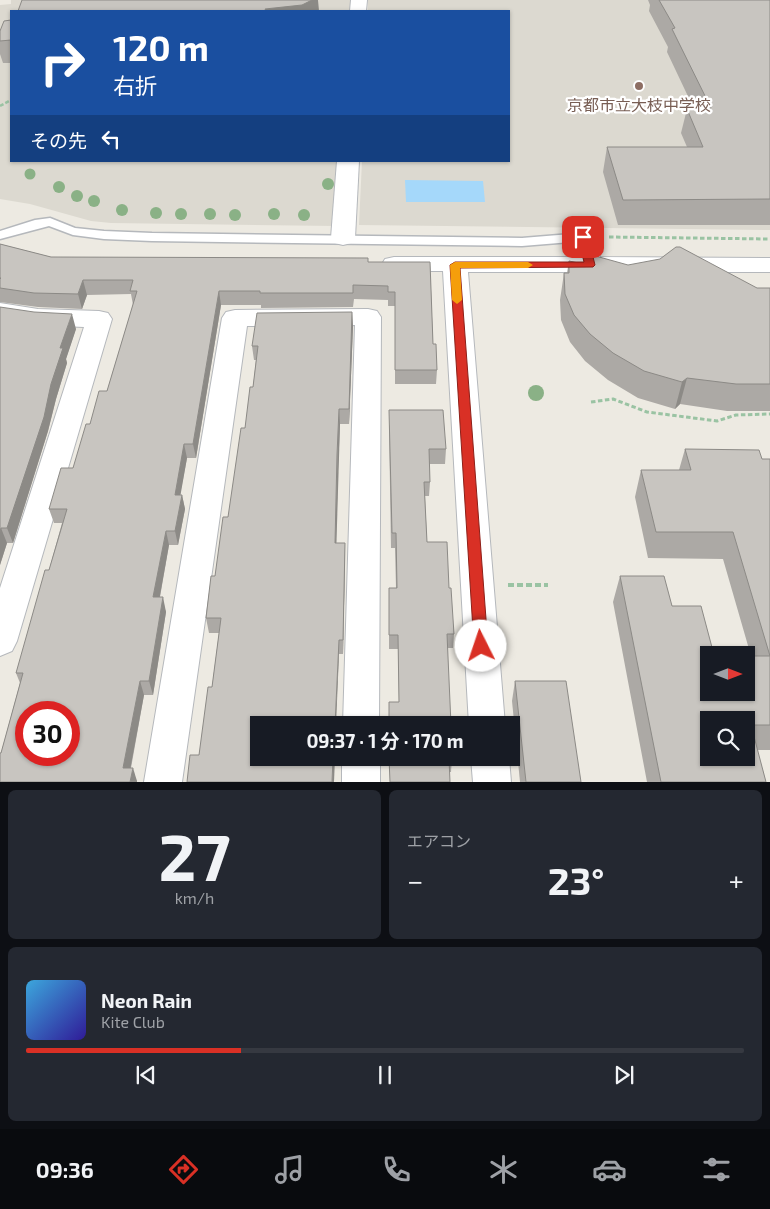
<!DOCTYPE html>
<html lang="ja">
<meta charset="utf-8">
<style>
:root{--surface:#171b24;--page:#242831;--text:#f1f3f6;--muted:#9ea1a6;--line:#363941;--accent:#d93025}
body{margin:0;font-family:"Exo 2","Noto Sans JP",sans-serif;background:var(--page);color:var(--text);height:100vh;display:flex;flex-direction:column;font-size:19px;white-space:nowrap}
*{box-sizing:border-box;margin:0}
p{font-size:16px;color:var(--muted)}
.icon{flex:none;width:28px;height:28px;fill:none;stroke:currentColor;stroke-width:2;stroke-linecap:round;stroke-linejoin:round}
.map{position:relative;height:782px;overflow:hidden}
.side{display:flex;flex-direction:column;gap:8px;padding:8px;background:#0d0f14;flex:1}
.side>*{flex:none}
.banner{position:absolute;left:10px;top:10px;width:500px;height:152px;border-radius:0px;box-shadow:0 1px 4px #0004;background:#1a4fa0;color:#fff;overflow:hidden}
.needle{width:32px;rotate:90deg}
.controls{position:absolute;left:700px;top:646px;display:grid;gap:10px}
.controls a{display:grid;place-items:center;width:55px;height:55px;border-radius:0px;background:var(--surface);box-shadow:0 1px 4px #0004;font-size:25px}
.speed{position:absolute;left:15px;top:701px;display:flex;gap:10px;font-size:25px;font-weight:700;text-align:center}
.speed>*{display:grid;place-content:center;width:65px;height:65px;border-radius:50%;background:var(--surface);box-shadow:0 1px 4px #0004;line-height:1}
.speed .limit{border:8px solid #d22;background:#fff;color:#111}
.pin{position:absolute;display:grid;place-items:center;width:42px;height:42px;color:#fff;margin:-21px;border-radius:10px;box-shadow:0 2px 8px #0006}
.me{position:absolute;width:55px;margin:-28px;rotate:356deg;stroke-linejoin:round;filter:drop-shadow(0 0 4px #0008)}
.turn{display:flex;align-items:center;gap:18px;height:105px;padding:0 20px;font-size:22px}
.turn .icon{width:65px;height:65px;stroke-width:2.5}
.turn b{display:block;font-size:35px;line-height:42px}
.then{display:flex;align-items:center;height:48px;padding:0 20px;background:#0003;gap:10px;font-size:19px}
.big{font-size:38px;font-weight:700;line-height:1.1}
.side .widget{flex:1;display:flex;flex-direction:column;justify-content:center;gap:8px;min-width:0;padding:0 18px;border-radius:8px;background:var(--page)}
.side .dial{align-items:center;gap:0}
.dial b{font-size:65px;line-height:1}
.song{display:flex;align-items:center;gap:15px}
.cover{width:60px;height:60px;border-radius:8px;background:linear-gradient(135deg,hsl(200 70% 55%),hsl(250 70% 35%))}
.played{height:5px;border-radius:2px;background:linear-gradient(90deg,var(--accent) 30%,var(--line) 30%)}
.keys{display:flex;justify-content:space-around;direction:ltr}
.heat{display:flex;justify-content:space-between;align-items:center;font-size:28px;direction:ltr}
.side .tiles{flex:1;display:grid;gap:8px;grid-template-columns:1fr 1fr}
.widget:last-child{grid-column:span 2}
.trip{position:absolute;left:250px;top:716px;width:270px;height:50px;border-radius:0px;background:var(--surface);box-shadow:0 1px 4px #0004;font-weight:700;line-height:50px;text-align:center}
.dock{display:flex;height:80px;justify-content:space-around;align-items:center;background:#090b0e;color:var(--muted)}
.dock .icon{width:35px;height:35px}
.dock .active{color:var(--accent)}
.dock b{font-size:22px;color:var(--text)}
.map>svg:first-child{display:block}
.education{fill:#dcd9d0}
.water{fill:#a5d8fa}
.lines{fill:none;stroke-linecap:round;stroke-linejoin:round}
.lane-casing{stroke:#b5b8bc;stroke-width:3}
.street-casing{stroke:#b5b8bc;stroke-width:2}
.path-far2{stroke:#9ac3a3;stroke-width:2.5;stroke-dasharray:4 2;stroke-linecap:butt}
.path-far1{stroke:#9ac3a3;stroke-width:3;stroke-dasharray:4.5 2.5;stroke-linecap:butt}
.path{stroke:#9ac3a3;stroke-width:4;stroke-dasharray:6 3;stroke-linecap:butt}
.lane{fill:#fff;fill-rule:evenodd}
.street{fill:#fff;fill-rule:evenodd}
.tree{fill:#8ab186}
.wall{fill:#aca9a5}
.shaded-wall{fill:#8c8a86}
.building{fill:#c8c5c0;stroke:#8c8a86;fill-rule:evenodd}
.route{fill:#d93025;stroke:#8d1f18}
.slow{fill:#f59e0b}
.education-dot{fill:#8d6e63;stroke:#fff;stroke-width:2}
.labels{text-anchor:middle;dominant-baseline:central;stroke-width:4.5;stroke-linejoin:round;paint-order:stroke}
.far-education-label{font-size:16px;fill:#785e54;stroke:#fff}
</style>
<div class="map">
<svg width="770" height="782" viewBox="0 0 770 782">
<rect width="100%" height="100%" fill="#edeae2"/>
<g class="education">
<polygon points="11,0 352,0 351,11 11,11 11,161 340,161 336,226 111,223 91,221 30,204 0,199 0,5 11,4"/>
<polygon points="368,0 705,0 770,6 770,230 359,225 362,161 509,161 509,11 368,11"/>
</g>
<polygon class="water" points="405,180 483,181 485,202 406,202"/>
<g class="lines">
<defs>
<polygon id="lane" points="50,218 75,228 104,231 152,233 522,238 583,233 589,237 583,241 522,246 152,241 104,239 73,235 49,226 0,239 0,231 35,220"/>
<g id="street">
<polygon points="351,0 367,0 366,11 350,11"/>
<polygon points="337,161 359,161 355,238 351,243 343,245 335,243 331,238"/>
<polygon points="583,230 591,232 595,237 600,257 770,258 770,272 468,272 505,725 469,725 443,271 394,271 385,269 382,264 385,259 394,257 576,257 571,237 575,232"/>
<polygon points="0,303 38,309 99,311 108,313 112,319 17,641 12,651 0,656 0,588 84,327 38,325 0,319"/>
<polygon points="368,309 377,311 381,317 379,725 343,725 355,325 247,326 182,782 144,782 222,318 226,312 235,310"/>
<rect x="342" y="758" width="38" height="24"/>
<polygon points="471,758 509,758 511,782 473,782"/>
</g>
</defs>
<use href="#lane" class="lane-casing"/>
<use href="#street" class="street-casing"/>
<polyline class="path-far2" points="0,106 11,100"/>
<g class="path-far1">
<polyline points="609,237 770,239"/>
<polyline points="591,402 613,399 647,412 717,421 736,415 770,414"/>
</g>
<polyline class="path" points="508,585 548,585"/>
<use href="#lane" class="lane"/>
<use href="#street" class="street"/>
</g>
<g class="tree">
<circle cx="30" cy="174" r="5.5"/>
<circle cx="328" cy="184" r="6"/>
<circle cx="59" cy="187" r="6"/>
<circle cx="77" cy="196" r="6"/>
<circle cx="94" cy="201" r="6"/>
<circle cx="122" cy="210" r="6"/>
<circle cx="156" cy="213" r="6"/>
<circle cx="181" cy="214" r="6"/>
<circle cx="210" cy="214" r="6"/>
<circle cx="274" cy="214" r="6"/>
<circle cx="235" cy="215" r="6"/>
<circle cx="304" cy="215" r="6"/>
<circle cx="536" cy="393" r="8"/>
</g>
<g class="wall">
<polygon points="648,0 770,0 770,225 618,225 603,172 607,147 687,147 681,133 687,109 694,109 667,52 668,47 649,11 650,5"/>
<polygon points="11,20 11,63 3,63 0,54 0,31"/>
<polygon points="0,244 51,257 368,262 430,262 433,344 437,370 436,384 395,384 395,306 388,306 388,300 354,299 353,307 261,308 261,305 221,305 196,458 187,458 180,495 182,495 185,509 178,545 169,545 160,597 166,612 153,695 144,695 131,768 137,782 0,782 1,753 20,683 16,673 49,570 62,523 54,523 49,509 73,468 90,424 107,391 133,305 131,294 87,295 82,309 38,307 0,302"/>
<polygon points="569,261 588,265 628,265 757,288 770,288 770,411 727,411 680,404 675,409 638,398 608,380 585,361 570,342 561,320 560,300 564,273 567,273"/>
<polygon points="0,307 76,329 66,359 67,363 56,399 48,431 13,543 7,543 0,565"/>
<polygon points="352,312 353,327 349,424 340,424 338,470 336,543 345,543 345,558 343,654 339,654 199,755 212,687 219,633 209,633 206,618 228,517 253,387 256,360 254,360 252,346"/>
<polygon points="389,425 446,449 445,464 429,464 430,482 429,496 425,496 427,542 449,588 454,634 453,648 448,648 399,702 398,649 389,649 389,588 396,588 395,548 391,548"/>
<polygon points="685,449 762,459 770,459 770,750 757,750 766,782 647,782 613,602 620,576 672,606 709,692 751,656 723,559 648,558 635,497 641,470 679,470"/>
<polygon points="515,681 581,782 520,782 512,701"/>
<polygon points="389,758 452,758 451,772 450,772"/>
</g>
<g class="shaded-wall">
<polygon points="312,0 318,0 319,11 266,11 265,9"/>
<polygon points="83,280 87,295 82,309 78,294"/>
<polygon points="219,291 221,305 196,458 193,444"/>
<polygon points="352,312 353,327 349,424 349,409"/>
<polygon points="72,314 76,329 66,359 67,363 56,399 48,431 13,543 7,528 51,384 60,348"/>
<polygon points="687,378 680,404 675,409 682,382"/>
<polygon points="339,409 340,424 336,558 335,543"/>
<polygon points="184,444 187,458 178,509 175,495"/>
<polygon points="182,495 185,509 178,545 175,531"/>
<polygon points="1,528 7,543 0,565 0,532"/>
<polygon points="166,531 169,545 157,612 153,597"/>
<polygon points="345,543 345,558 343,654 343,640"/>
<polygon points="163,597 166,612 153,695 149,681"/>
<polygon points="339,640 339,654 336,725 335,725"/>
<polygon points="140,681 144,695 128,781 123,768"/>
<polygon points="333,758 335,758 334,782 332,782"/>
<polygon points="133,768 137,781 137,782 130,782"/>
</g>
<g class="building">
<polygon points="22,0 312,0 302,5 265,9 266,11 18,11"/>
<polygon points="659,0 770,0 770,199 623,200 607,147 703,147 687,109 711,108 672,29 675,28"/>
<polygon points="11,20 11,40 0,41 0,31 4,21"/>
<path d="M0,244L51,257L368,258V262H430L433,344H436L437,370H395V292H388V286L353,285V293H260V291H219L193,444H184L175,495H182L175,531H166L153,597H163L149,681H140L123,768H133L130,782H0V753H1L23,673H16L45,570H49L67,509H49L61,468H73L86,424H90L99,391H107L137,291H130L133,280H83L78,294L34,293L0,288V279L1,278H0ZM26,712H69V755H26Z"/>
<polygon points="676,247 680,247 757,288 770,288 770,384 736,384 687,378 682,382 644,371 613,353 590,334 574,315 565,294 564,273 569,273 569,261 588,265 592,255 628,265 660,259"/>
<polygon points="0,307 34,312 72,314 60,348 63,348 51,384 44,417 7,528 1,528 0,532"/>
<polygon points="352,312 349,409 339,409 337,455 335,543 345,543 343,640 339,640 335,725 259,725 259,758 333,758 332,782 187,782 190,755 199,755 208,687 212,687 221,618 206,618 211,576 215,576 223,517 228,517 241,428 245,428 250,387 253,387 258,346 252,346 257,313"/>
<polygon points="389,410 443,410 446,449 429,449 430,482 424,482 427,542 447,542 449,588 451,588 454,634 447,634 451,725 389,725 389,702 399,702 398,635 389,635 389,588 397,588 396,533 392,533"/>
<path d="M685,449L759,450L762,459H770V725H751L766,782H661L620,576H664L672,606H701L714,655H709V692H746V656H770L733,532H656L641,470H691ZM709,720H746V758H709Z"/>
<polygon points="515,681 566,681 581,782 526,782"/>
<polygon points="389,758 452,758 453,759 449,759 450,782 390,782"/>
</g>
<polygon class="route" points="583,234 588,237 595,265 593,267 460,268 488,646 486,650 481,652 476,650 474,646 450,265 455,262 584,262 578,237"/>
<polygon class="slow" points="455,262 528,262 533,265 528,268 460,268 462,300 457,304 452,300 450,265"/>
<circle class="education-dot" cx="639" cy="86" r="5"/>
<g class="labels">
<g class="far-education-label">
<text x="639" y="104">京都市立大枝中学校</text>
</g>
</g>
</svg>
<div class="controls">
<a><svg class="needle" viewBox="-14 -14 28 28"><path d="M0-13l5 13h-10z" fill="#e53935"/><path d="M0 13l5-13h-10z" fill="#9ea1a6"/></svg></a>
<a><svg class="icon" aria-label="search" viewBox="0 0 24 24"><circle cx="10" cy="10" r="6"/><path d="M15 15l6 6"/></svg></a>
</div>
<div class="speed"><div class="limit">30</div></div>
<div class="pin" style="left:583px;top:237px;background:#d93025"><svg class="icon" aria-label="arrive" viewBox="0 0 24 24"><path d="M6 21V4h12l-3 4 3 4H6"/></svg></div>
<svg class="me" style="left:481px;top:646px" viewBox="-20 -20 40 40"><circle r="19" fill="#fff"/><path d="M0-13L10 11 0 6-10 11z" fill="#d93025"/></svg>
<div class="trip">09:37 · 1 分 · 170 m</div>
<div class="banner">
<div class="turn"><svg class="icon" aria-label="right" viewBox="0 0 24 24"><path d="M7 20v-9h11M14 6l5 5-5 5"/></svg><div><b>120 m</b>右折</div></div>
<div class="then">その先<svg class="icon" aria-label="left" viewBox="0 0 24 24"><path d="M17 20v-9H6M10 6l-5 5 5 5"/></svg></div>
</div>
</div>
<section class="side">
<div class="tiles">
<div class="widget dial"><b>27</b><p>km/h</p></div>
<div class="widget"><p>エアコン</p>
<div class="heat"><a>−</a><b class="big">23°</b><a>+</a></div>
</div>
<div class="widget">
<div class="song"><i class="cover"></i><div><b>Neon Rain</b><p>Kite Club</p></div></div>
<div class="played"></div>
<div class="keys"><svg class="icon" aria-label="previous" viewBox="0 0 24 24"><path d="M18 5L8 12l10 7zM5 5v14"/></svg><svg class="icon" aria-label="pause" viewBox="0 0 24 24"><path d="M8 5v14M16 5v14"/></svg><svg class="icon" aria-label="next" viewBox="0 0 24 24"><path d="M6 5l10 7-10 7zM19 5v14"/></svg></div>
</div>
</div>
</section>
<nav class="dock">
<b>09:36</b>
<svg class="icon active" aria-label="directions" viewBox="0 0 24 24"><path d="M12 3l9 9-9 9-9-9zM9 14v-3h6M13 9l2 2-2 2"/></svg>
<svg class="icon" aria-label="music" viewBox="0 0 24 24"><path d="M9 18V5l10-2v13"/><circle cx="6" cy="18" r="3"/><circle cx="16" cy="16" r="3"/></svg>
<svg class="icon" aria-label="phone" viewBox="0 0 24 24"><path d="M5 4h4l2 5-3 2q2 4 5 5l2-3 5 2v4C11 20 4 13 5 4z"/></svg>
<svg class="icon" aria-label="climate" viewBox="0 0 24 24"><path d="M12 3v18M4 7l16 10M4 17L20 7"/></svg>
<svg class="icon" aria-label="car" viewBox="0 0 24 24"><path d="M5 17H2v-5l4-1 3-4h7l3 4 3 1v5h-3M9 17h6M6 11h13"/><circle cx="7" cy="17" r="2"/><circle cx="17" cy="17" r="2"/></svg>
<svg class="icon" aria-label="filters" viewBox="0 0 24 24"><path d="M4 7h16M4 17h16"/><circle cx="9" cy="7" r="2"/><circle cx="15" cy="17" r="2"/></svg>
</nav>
